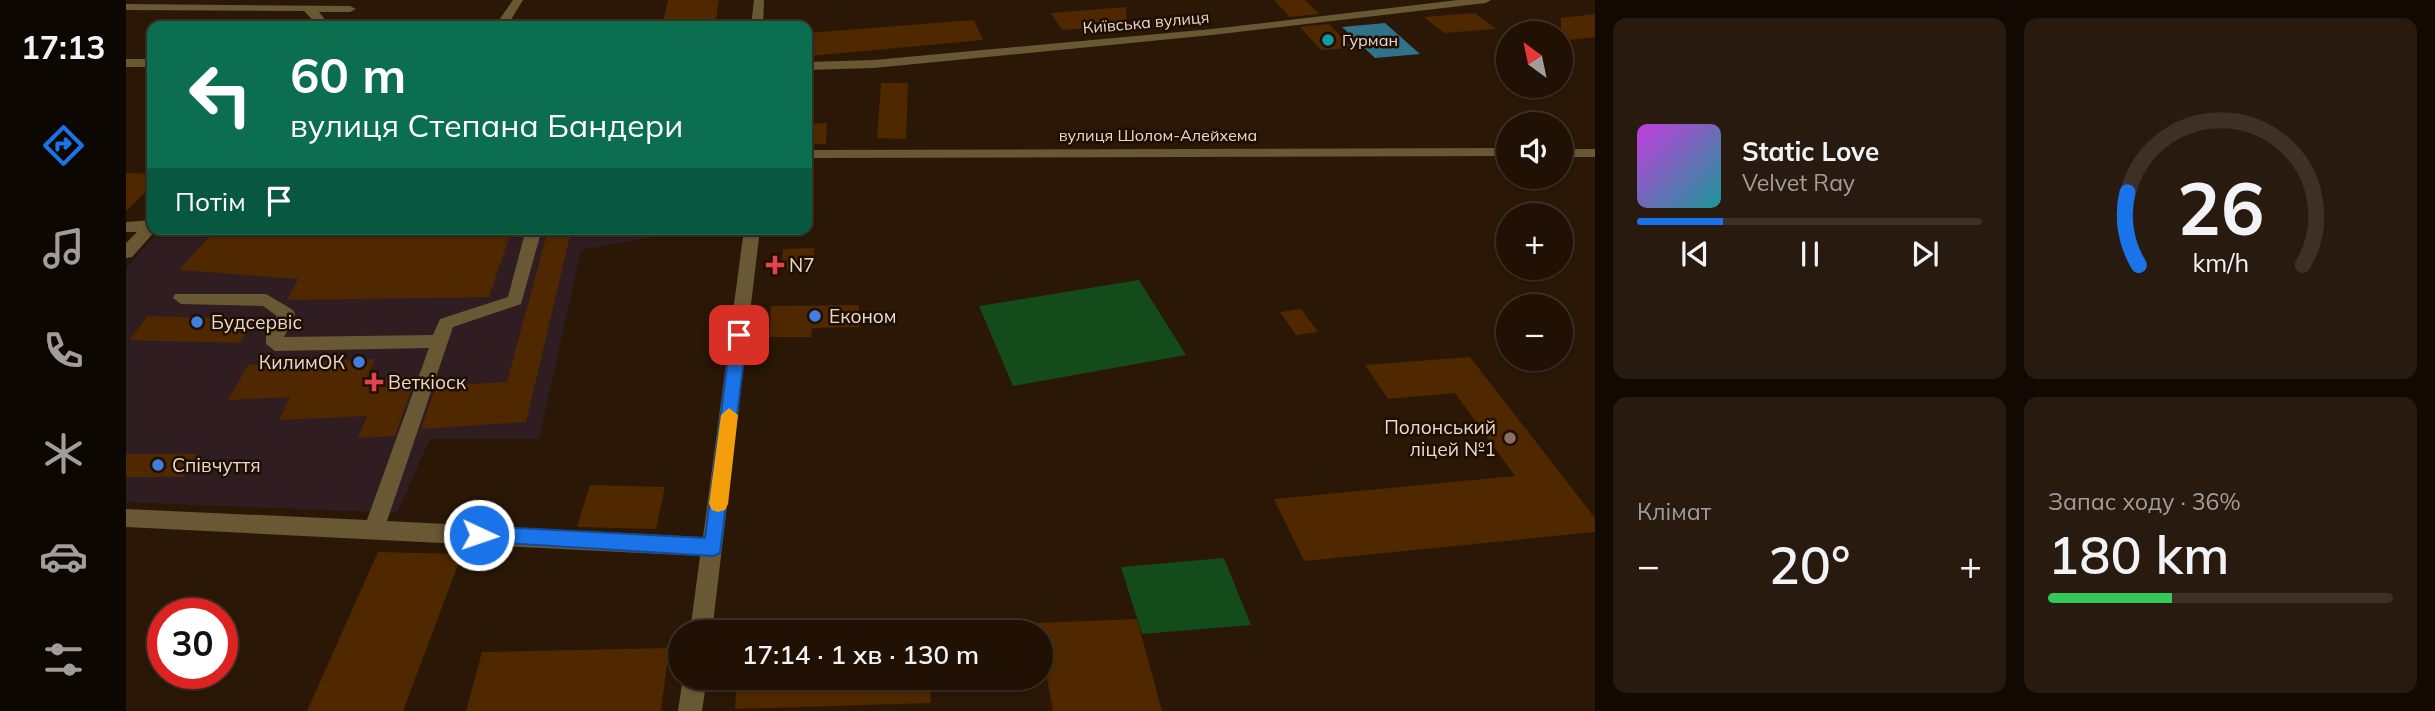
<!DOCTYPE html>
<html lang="uk">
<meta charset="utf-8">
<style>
:root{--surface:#201104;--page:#281a0e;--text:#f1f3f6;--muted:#a29d9a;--line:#3d3126;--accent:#1a73e8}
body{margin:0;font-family:Mulish,sans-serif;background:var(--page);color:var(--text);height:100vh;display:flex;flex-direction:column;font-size:26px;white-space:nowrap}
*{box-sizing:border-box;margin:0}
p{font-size:23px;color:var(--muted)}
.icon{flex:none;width:38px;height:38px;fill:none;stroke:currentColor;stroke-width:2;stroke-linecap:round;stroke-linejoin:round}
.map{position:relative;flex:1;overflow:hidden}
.side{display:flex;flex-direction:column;gap:18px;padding:18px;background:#120902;width:840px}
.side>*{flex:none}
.banner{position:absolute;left:21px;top:21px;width:665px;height:214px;border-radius:14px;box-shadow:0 2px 5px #0004,0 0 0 2px var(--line);background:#0b6e4f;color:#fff;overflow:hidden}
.needle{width:46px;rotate:327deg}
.controls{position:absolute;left:1370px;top:21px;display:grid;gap:14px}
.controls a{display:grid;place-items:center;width:77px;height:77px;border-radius:50%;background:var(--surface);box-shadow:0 2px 5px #0004,0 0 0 2px var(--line);font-size:35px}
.speed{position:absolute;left:21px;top:598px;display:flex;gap:14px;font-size:35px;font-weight:700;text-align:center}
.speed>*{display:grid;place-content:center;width:91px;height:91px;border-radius:50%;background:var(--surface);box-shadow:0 2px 5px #0004,0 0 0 2px var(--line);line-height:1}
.speed .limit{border:10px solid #d22;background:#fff;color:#111}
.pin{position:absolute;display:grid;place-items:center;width:60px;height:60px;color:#fff;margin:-30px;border-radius:14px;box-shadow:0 4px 10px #0006}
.me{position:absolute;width:77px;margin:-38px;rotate:93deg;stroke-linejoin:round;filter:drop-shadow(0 0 5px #0008)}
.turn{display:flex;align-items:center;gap:24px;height:147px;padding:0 28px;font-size:32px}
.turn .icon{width:91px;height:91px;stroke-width:2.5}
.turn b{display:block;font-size:49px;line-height:60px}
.then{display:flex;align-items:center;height:66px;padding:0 28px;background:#0003;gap:14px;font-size:26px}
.big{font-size:52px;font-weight:600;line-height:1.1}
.side .card{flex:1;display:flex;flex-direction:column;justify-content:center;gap:10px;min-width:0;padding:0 24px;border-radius:14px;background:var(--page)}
.side .dial{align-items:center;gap:0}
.dial svg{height:182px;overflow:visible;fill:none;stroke:var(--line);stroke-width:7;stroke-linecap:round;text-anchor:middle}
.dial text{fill:var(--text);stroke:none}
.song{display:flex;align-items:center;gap:21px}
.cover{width:84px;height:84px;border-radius:10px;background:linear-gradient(135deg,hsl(290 70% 55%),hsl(180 70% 35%))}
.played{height:7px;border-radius:4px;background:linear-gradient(90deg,var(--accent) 25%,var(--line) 25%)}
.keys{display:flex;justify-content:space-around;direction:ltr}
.heat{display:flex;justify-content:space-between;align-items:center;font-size:38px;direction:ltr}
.charge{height:10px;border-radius:5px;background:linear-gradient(90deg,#34c759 36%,var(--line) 0)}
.side .tiles{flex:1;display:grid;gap:18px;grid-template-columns:repeat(2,1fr)}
.trip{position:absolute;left:542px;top:620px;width:385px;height:70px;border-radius:35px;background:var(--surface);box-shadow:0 2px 5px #0004,0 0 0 2px var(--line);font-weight:600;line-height:70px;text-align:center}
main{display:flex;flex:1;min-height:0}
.dock{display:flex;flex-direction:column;width:126px;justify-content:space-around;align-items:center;background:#0d0702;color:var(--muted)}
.dock .icon{width:49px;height:49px}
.dock .selected{color:var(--accent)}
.dock b{font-size:32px;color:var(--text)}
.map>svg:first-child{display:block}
.commercial{fill:#301d21}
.green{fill:#144b1b}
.water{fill:#31728b}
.building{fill:#4f2800}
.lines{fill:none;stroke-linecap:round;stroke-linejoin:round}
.minor{fill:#695834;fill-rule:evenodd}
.route{fill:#1a73e8;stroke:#114b97;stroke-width:2}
.slow{fill:#f59e0b}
.culture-dot{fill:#0f9aa8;stroke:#200e01;stroke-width:2.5}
.health-dot{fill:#e0444e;stroke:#200e01;stroke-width:2.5}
.shop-dot{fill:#3f7fe0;stroke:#200e01;stroke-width:2.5}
.education-dot{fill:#8d6e63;stroke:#200e01;stroke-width:2.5}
.labels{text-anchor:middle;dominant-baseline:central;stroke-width:5;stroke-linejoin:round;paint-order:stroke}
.far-street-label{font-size:16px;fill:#e7d9cf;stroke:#200e01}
.far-poi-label{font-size:16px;fill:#e7d9cf;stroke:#200e01;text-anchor:start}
.poi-label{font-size:19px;fill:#e7d9cf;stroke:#200e01;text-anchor:start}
</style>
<main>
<nav class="dock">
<b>17:13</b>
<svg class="icon selected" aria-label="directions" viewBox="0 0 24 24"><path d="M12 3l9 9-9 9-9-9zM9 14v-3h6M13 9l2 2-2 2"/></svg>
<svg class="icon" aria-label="music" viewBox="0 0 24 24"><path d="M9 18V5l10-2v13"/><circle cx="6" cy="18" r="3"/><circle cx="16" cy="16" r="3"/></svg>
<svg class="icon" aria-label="phone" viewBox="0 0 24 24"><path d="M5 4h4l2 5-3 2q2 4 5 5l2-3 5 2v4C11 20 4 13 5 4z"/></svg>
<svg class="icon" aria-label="climate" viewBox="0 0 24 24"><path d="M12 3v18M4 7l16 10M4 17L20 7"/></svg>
<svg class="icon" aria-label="car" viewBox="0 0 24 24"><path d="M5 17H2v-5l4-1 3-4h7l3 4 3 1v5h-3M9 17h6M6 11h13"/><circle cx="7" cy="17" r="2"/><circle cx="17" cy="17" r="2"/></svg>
<svg class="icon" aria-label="filters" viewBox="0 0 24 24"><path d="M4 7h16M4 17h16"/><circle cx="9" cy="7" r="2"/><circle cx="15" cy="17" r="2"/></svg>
</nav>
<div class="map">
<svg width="1469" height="711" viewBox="0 0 1469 711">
<rect width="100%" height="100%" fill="#2a1706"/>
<polygon class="commercial" points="35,229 570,229 455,250 413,439 304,439 271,513 0,502 0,268"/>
<g class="green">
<polygon points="1013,280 1060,355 887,386 853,306"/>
<polygon points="1098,558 1125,625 1016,634 995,567"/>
</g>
<polygon class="water" points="1259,23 1294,54 1249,58 1216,27"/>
<g class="building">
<polygon points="542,0 593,0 589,26 536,26"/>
<polygon points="1148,0 1179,0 1193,14 1164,17"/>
<polygon points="1000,7 1001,25 936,30 925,13"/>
<polygon points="1349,13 1370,29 1318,33 1298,17"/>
<polygon points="1469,14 1469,37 1435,41 1435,18"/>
<polygon points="848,20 857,40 684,56 681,40 681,33"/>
<polygon points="1203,24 1226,48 1195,50 1174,27"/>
<polygon points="755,83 782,83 780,139 751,138"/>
<polygon points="701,123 700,144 681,144 681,124"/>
<polygon points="0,173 26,174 26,186 0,211"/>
<polygon points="90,229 249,234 385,232 363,297 161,300 172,279 53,270"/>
<polygon points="444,236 400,422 295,429 310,386 381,382 420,237"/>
<polygon points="688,248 687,269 655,270 657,249"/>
<polygon points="733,305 733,327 686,328 685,337 643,337 645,306"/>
<polygon points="1175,309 1192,332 1170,335 1154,312"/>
<polygon points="22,316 130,319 113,343 3,340"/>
<polygon points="1344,357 1469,518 1469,532 1178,561 1148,499 1389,476 1329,393 1262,399 1239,365"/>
<polygon points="249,359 241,378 290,376 269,436 232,438 241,416 153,420 164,397 102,400 122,365"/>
<polygon points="0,454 72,454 57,477 0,477"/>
<polygon points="464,485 539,487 530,529 451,527"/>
<polygon points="252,552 336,554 277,711 181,711"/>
<polygon points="1011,619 1036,711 927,711 911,623"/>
<polygon points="543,648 535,711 340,711 356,652"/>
<polygon points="611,677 803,677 805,703 609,709"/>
</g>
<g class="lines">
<g class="minor">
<polygon points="387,0 397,0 381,26 369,26"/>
<polygon points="628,0 638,0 637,26 625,26"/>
<polygon points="1332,0 1365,0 1360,3 1086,35 748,68 681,70 681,62 748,60 1086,29"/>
<polygon points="0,4 224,6 230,9 224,12 193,12 204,26 192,26 178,11 0,10"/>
<rect x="0" y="59" width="26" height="8"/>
<polygon points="1382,148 1382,156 681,158 681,150"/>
<rect x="1435" y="149" width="34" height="8"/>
<polygon points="26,220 26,229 31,229 6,257 0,258 0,243 11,232 0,232 0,222"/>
<polygon points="400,229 416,229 395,304 327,327 261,521 577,537 618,229 634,229 586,632 564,632 574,556 0,527 0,509 241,520 303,348 149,351 140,344 140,334 151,316 137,306 55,304 47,298 49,294 140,294 167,310 169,314 158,337 307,335 314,319 382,297"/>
<polygon points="557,677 581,677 576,711 552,711"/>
</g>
</g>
<polygon class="route" points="613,329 621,335 594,553 587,556 346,541 343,535 346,529 353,526 579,538 605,335"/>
<polygon class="slow" points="603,408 612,415 602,504 599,510 592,512 586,510 583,504 595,415"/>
<circle class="culture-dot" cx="1202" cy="40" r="7"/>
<g class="health-dot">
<path d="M645.5 254.5h7v7h7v7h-7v7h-7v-7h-7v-7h7z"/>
<path d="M244.5 371.5h7v7h7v7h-7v7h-7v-7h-7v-7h7z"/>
</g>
<g class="shop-dot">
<circle cx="689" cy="316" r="7"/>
<circle cx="71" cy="322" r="7"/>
<circle cx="233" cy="362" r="7"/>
<circle cx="32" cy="465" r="7"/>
</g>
<circle class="education-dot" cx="1384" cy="438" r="7"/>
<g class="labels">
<g class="far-street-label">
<text transform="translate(1020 22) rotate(-5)">Київська вулиця</text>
<text x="1032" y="135">вулиця Шолом-Алейхема</text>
</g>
<g class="far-poi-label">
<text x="1216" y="40">Гурман</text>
</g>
<g class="poi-label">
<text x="663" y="265">N7</text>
<text x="703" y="316">Економ</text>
<text x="85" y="322">Будсервіс</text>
<text x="219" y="362" text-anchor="end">КилимОК</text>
<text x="262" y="382">Веткіоск</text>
<text x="1370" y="427" text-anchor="end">Полонський<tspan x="1370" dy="22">ліцей №1</tspan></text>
<text x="46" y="465">Співчуття</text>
</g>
</g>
</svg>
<div class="controls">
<a><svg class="needle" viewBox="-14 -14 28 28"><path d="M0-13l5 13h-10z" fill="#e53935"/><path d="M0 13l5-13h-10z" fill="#a29d9a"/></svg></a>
<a><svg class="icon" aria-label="sound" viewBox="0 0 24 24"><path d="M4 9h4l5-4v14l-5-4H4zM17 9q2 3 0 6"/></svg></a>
<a>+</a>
<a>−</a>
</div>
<div class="speed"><div class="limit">30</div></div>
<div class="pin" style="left:613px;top:335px;background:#d93025"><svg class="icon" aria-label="arrive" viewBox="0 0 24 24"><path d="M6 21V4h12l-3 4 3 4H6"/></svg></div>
<svg class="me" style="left:353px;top:535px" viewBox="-20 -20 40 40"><circle r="17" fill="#1a73e8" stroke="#fff" stroke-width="3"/><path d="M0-11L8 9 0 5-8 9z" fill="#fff"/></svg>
<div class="trip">17:14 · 1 хв · 130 m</div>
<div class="banner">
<div class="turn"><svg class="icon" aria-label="left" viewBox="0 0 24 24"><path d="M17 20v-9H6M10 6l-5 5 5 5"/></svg><div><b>60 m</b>вулиця Степана Бандери</div></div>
<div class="then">Потім<svg class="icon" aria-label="arrive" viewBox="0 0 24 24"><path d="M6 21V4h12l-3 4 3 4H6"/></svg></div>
</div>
</div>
<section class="side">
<div class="tiles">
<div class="card">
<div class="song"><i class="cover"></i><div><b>Static Love</b><p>Velvet Ray</p></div></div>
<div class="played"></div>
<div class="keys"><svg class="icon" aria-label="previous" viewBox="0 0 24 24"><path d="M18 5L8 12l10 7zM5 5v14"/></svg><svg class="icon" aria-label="pause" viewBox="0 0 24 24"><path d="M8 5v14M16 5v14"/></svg><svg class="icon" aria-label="next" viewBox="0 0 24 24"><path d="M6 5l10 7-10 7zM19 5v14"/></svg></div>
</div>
<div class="card dial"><svg viewBox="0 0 100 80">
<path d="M14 69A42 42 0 1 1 86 69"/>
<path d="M14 69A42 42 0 0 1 9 37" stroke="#1a73e8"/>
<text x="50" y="56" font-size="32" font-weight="700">26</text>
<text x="50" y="72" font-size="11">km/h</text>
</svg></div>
<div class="card"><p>Клімат</p>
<div class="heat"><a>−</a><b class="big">20°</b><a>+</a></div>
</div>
<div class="card"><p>Запас ходу · 36%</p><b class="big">180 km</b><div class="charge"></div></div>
</div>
</section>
</main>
